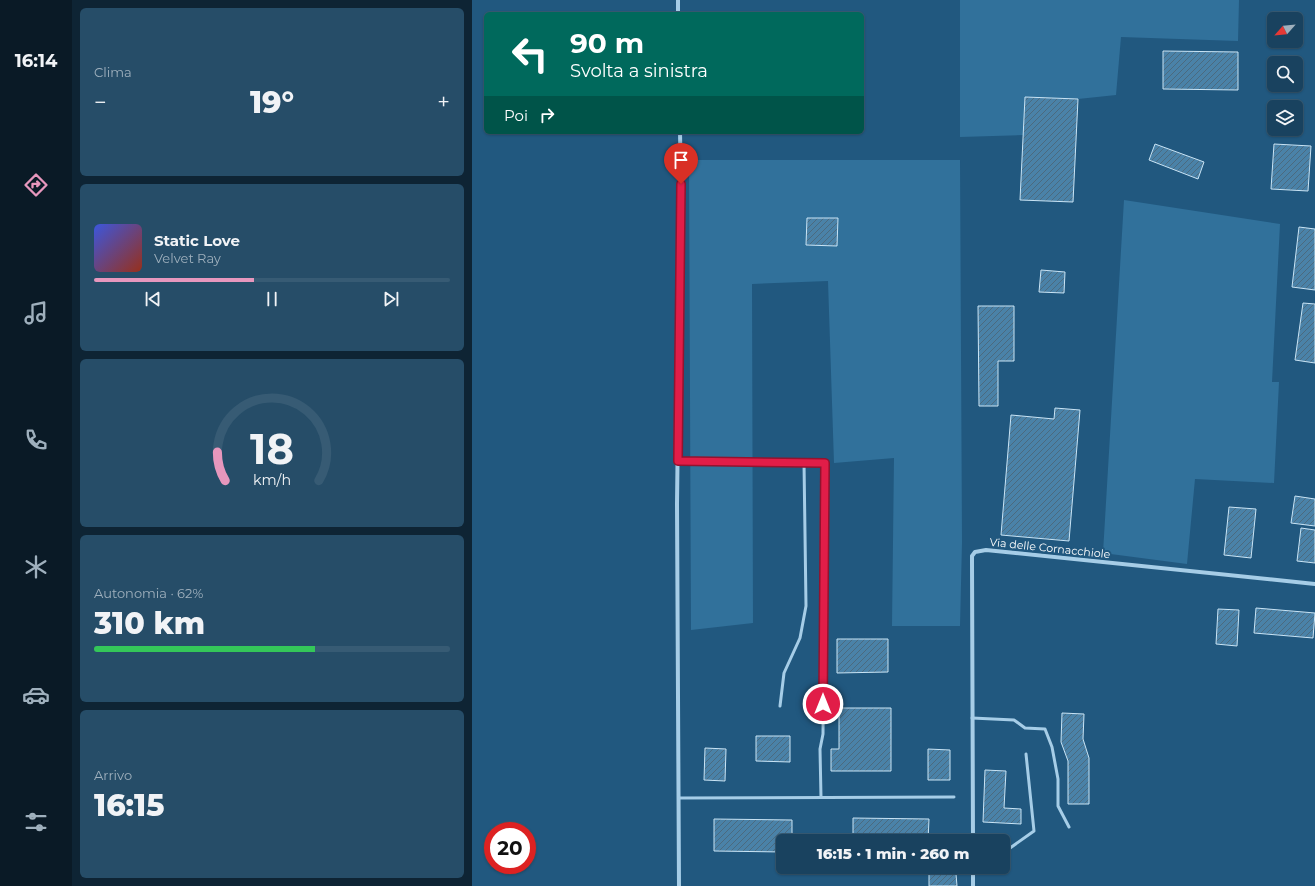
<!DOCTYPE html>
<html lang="it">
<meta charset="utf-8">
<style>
:root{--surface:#19425f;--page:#264d68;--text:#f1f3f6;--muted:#9fb0bd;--line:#375b74;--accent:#e797bd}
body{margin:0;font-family:Montserrat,sans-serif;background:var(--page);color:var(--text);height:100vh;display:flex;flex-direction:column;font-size:15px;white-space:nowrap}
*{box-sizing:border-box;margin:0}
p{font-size:13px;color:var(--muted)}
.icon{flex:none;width:22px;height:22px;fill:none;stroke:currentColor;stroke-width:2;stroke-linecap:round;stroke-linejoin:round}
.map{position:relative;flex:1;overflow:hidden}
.panel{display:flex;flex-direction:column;gap:8px;padding:8px;background:#0e2434;width:400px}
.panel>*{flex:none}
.guide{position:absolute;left:12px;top:12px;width:380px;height:122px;border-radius:6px;box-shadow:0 1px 3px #0004,0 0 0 1px var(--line);background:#00695c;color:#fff;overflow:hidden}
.needle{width:26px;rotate:243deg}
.controls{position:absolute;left:795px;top:12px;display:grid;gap:8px}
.controls a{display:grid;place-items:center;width:36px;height:36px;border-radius:6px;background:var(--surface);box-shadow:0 1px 3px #0004,0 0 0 1px var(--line);font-size:20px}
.speed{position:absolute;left:12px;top:822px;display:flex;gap:8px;font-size:20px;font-weight:700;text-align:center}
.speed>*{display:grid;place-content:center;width:52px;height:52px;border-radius:50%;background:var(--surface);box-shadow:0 1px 3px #0004,0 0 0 1px var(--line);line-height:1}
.speed .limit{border:6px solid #d22;background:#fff;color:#111}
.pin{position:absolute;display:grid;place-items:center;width:34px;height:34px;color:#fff;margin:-41px -17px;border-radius:50% 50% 50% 0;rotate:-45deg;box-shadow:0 0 4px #0007}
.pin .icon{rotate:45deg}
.me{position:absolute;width:44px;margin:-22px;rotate:0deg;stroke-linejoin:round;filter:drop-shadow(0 0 3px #0008)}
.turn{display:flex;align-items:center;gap:14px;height:84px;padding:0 20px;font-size:18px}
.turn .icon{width:52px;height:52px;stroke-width:2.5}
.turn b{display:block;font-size:28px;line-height:34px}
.then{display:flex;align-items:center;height:38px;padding:0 20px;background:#0003;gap:8px;font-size:15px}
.big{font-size:30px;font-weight:800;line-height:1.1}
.panel .card{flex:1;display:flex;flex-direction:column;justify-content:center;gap:6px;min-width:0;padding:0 14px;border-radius:6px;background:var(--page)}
.panel .dial{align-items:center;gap:0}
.dial svg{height:104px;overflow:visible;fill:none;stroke:var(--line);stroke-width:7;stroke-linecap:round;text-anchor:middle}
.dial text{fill:var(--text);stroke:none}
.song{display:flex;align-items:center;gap:12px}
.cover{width:48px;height:48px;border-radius:6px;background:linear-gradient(135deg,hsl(230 70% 55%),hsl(10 70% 35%))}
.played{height:4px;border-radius:2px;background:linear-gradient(90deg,var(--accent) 45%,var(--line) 45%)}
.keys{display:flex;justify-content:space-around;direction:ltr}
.heat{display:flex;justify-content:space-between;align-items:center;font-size:22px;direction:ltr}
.charge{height:6px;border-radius:3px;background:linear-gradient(90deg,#34c759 62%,var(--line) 0)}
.trip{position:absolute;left:304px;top:834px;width:234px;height:40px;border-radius:6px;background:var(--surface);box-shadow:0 1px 3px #0004,0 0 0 1px var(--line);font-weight:800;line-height:40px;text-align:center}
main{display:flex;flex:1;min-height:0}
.tab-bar{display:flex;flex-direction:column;width:72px;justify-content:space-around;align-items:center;background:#0a1a26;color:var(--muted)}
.tab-bar .icon{width:28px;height:28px}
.tab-bar .current{color:var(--accent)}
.tab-bar b{font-size:18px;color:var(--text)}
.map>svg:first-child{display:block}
.grass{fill:#31719b}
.building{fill:url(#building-hatch);stroke:#c9e4f5}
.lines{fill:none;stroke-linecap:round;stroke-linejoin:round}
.service{stroke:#a6cde7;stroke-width:3}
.minor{stroke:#a6cde7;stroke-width:4}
.route-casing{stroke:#92132f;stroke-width:10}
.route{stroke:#e11d48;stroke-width:7}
.labels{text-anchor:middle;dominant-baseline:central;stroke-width:4;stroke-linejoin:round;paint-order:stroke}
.street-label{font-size:11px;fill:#fff;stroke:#21587f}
</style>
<main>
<nav class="tab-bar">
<b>16:14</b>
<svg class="icon current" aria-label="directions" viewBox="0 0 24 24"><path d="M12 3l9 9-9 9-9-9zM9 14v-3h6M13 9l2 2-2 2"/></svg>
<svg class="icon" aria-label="music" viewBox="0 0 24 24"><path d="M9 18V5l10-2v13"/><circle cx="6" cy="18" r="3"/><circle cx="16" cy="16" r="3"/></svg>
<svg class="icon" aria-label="phone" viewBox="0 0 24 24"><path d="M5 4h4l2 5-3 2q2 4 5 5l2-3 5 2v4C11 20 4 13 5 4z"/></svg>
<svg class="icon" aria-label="climate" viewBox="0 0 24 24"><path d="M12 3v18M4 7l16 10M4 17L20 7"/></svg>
<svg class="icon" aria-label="car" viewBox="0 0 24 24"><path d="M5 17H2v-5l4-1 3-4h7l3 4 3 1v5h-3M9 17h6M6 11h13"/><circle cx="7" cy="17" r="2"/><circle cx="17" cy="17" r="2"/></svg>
<svg class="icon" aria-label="filters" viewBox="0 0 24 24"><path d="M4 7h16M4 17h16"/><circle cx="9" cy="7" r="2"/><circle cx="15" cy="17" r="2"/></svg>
</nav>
<section class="panel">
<div class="card"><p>Clima</p>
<div class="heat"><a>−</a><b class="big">19°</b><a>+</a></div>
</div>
<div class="card">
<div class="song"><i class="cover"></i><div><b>Static Love</b><p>Velvet Ray</p></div></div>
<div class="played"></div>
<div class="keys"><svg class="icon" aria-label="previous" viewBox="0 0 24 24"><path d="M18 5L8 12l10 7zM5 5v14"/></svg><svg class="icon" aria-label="pause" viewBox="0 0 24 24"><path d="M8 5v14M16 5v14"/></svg><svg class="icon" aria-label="next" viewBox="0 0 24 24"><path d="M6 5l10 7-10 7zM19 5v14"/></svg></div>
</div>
<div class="card dial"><svg viewBox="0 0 100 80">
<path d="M14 69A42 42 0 1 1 86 69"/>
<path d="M14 69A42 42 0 0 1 8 47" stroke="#e797bd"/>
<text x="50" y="56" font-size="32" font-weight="700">18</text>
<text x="50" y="72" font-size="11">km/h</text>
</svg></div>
<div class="card"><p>Autonomia · 62%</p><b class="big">310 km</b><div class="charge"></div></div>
<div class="card"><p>Arrivo</p><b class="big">16:15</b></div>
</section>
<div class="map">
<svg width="843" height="886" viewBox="0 0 843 886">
<defs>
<pattern id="building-hatch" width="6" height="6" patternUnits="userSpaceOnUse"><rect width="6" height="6" fill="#4a82a8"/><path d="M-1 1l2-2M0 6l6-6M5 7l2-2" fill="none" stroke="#4b6a7f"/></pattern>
</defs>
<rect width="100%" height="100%" fill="#21587f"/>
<g class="grass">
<polygon points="488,0 767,0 766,41 649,37 644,95 606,99 553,97 551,135 488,137"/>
<polygon points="217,160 488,160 490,542 488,626 420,626 422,458 362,463 356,281 280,284 281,623 219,630"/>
<polygon points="652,200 808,224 800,382 807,382 802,483 723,479 715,564 631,553"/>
</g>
<g class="building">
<polygon points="691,51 766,52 766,90 691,89"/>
<polygon points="553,97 606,99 601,202 548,200"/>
<polygon points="683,144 732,162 726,179 677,160"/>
<polygon points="802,144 839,146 836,191 799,189"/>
<polygon points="335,218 366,218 365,246 334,245"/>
<polygon points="827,227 843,229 843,290 820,287"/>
<polygon points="569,270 593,272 592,293 567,292"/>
<polygon points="831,303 843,304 843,363 823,360"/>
<polygon points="506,306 542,306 542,361 526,361 526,406 507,406"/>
<polygon points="583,408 608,410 597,541 529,535 539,415 582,419"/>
<polygon points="823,496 843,499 843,526 819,523"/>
<polygon points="757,507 784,509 779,558 752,555"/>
<polygon points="829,528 843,530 843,563 825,561"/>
<polygon points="784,608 843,613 841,638 782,633"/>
<polygon points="746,609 767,610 765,646 744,644"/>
<polygon points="365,639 416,639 416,672 365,673"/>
<polygon points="367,708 419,708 419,771 359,771 359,749 367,749"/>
<polygon points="590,713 612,714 611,739 617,758 617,804 596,804 596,761 589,742"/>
<polygon points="284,736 318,736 318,762 284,761"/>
<polygon points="233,748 254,749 253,781 232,780"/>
<polygon points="456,749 478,750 478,780 456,780"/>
<polygon points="513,770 534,771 532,808 549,809 549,824 511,822"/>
<polygon points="381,818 457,819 456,841 381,841"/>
<polygon points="242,819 320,820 320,841 311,841 311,852 242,851"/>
<polygon points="457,874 484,874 485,886 457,886"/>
</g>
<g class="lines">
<g class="service">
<polyline points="206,461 353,463 351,734 348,749 349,797"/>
<polyline points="308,706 312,673 328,638 334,606 332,462"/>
<polyline points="500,718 542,720 553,728 573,729 580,747 586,779 586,806 597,827"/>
<polyline points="207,798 482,797"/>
<polyline points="531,853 562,831 554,754"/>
</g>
<g class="minor">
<polyline points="206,0 206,14"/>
<polyline points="501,841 500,562 500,556 503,552 514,550 843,584"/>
<polyline points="501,867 501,886"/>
<polyline points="207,886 205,504 209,184 208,132"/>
</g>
</g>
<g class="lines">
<defs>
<polyline id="route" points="209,184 206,461 353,463 351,704"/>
</defs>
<use href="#route" class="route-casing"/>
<use href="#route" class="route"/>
</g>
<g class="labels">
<g class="street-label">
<text transform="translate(578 548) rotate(6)">Via delle Cornacchiole</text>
</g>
</g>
</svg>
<div class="controls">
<a><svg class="needle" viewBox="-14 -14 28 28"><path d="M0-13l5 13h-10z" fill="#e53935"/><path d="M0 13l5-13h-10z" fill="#9fb0bd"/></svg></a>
<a><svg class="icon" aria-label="search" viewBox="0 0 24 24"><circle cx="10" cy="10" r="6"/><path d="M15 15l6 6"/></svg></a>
<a><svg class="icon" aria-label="layers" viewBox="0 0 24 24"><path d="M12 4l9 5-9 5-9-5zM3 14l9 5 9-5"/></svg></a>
</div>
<div class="speed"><div class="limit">20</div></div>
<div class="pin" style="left:209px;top:184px;background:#d93025"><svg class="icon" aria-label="arrive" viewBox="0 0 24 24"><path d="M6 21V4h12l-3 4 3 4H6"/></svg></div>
<svg class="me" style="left:351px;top:704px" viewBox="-20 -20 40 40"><circle r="17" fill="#e11d48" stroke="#fff" stroke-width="3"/><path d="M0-11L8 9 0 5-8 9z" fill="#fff"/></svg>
<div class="trip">16:15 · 1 min · 260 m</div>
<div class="guide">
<div class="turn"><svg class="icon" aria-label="left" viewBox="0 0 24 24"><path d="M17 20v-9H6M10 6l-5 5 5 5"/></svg><div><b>90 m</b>Svolta a sinistra</div></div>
<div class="then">Poi<svg class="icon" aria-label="right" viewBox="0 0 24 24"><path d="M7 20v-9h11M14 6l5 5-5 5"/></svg></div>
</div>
</div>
</main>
